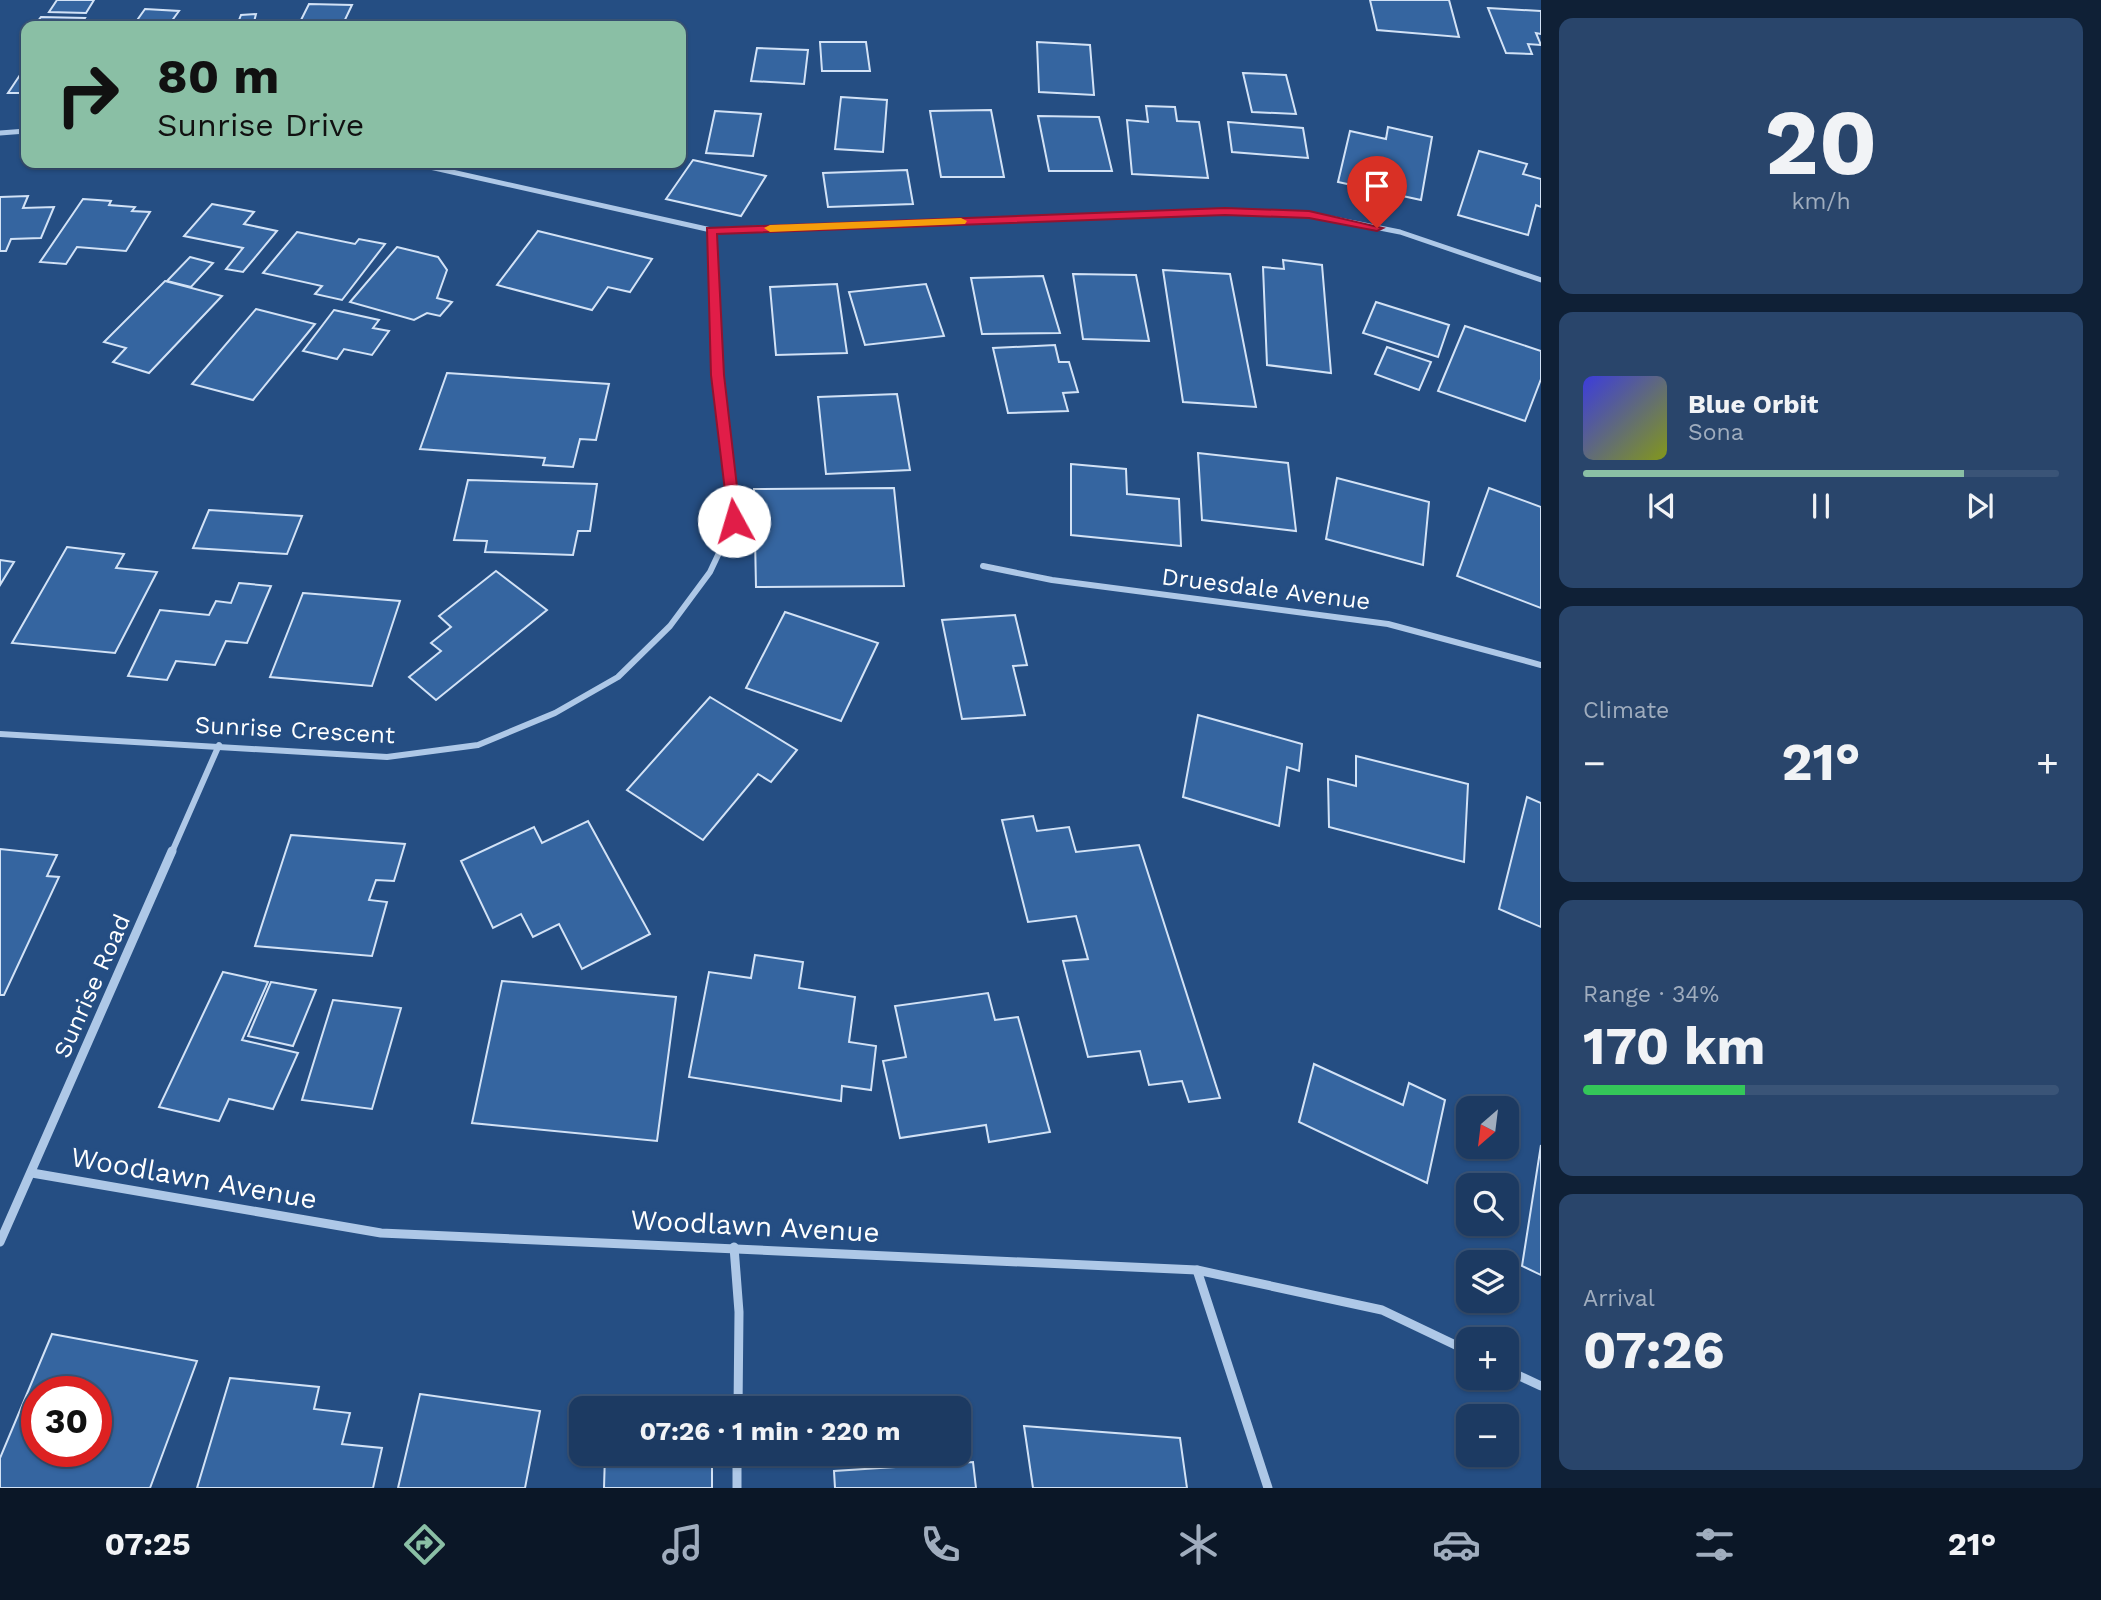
<!DOCTYPE html>
<meta charset="utf-8">
<style>
:root{--surface:#1c3a62;--page:#29456b;--text:#f1f3f6;--muted:#a0adbe;--line:#3a5477;--accent:#8abfa5}
body{margin:0;font-family:"Work Sans",sans-serif;background:var(--page);color:var(--text);height:100vh;display:flex;flex-direction:column;font-size:26px;white-space:nowrap}
*{box-sizing:border-box;margin:0}
p{font-size:23px;color:var(--muted)}
.icon{flex:none;width:38px;height:38px;fill:none;stroke:currentColor;stroke-width:2;stroke-linecap:round;stroke-linejoin:round}
.map{position:relative;flex:1;overflow:hidden}
.panel{display:flex;flex-direction:column;gap:18px;padding:18px;background:#0f2036;width:560px}
.panel>*{flex:none}
.top-card{position:absolute;left:21px;top:21px;width:665px;height:147px;border-radius:14px;box-shadow:0 2px 5px #0004,0 0 0 2px var(--line);background:#8abfa5;color:#111;overflow:hidden}
.needle{width:46px;rotate:208deg}
.controls{position:absolute;left:1456px;top:1096px;display:grid;gap:14px}
.controls a{display:grid;place-items:center;width:63px;height:63px;border-radius:14px;background:var(--surface);box-shadow:0 2px 5px #0004,0 0 0 2px var(--line);font-size:35px}
.speed{position:absolute;left:21px;top:1376px;display:flex;gap:14px;font-size:35px;font-weight:700;text-align:center}
.speed>*{display:grid;place-content:center;width:91px;height:91px;border-radius:50%;background:var(--surface);box-shadow:0 2px 5px #0004,0 0 0 2px var(--line);line-height:1}
.speed .limit{border:10px solid #d22;background:#fff;color:#111}
.pin{position:absolute;display:grid;place-items:center;width:60px;height:60px;color:#fff;margin:-72px -30px;border-radius:50% 50% 50% 0;rotate:-45deg;box-shadow:0 0 7px #0007}
.pin .icon{rotate:45deg}
.me{position:absolute;width:77px;margin:-38px;rotate:354deg;stroke-linejoin:round;filter:drop-shadow(0 0 5px #0008)}
.turn{display:flex;align-items:center;gap:24px;height:147px;padding:0 21px;font-size:32px}
.turn .icon{width:91px;height:91px;stroke-width:2.5}
.turn b{display:block;font-size:49px;line-height:60px}
.big{font-size:52px;font-weight:700;line-height:1.1}
.panel .card{flex:1;display:flex;flex-direction:column;justify-content:center;gap:10px;min-width:0;padding:0 24px;border-radius:14px;background:var(--page)}
.panel .dial{align-items:center;gap:0}
.dial b{font-size:91px;line-height:1}
.song{display:flex;align-items:center;gap:21px}
.cover{width:84px;height:84px;border-radius:10px;background:linear-gradient(135deg,hsl(240 70% 55%),hsl(70 70% 35%))}
.played{height:7px;border-radius:4px;background:linear-gradient(90deg,var(--accent) 80%,var(--line) 80%)}
.keys{display:flex;justify-content:space-around;direction:ltr}
.heat{display:flex;justify-content:space-between;align-items:center;font-size:38px;direction:ltr}
.charge{height:10px;border-radius:5px;background:linear-gradient(90deg,#34c759 34%,var(--line) 0)}
.trip{position:absolute;left:569px;top:1396px;width:402px;height:70px;border-radius:14px;background:var(--surface);box-shadow:0 2px 5px #0004,0 0 0 2px var(--line);font-weight:700;line-height:70px;text-align:center}
.tabs{display:flex;height:112px;justify-content:space-around;align-items:center;background:#0b1727;color:var(--muted)}
.tabs .icon{width:49px;height:49px}
.tabs .current{color:var(--accent)}
.tabs b{font-size:32px;color:var(--text)}
main{display:flex;flex:1;min-height:0}
.map>svg:first-child{display:block}
.building{fill:#3565a0;stroke:#d2e2f6;stroke-width:2;fill-rule:evenodd}
.lines{fill:none;stroke-linecap:round;stroke-linejoin:round}
.street-far2{stroke:#aec8e7;stroke-width:5}
.street-far1{stroke:#aec8e7;stroke-width:6}
.street{stroke:#aec8e7;stroke-width:9}
.route{fill:#e11d48;stroke:#92132f;stroke-width:2}
.slow{fill:#f59e0b}
.labels{text-anchor:middle;dominant-baseline:central;stroke-width:7;stroke-linejoin:round;paint-order:stroke}
.street-label{font-size:24px;fill:#fff;stroke:#254e83}
.near-street-label{font-size:28px;fill:#fff;stroke:#254e83}
</style>
<main>
<div class="map">
<svg width="1541" height="1488" viewBox="0 0 1541 1488">
<rect width="100%" height="100%" fill="#254e83"/>
<g class="building">
<polygon points="57,0 94,0 86,13 49,12"/>
<polygon points="1370,0 1449,0 1459,37 1377,30"/>
<polygon points="309,4 352,5 342,26 298,26"/>
<polygon points="1488,8 1541,11 1541,34 1536,33 1541,45 1528,44 1532,54 1506,53"/>
<polygon points="145,9 179,11 168,26 133,26"/>
<polygon points="256,14 253,26 225,26 226,21 239,20 241,15"/>
<polygon points="41,17 85,18 80,26 34,26"/>
<polygon points="820,42 866,42 870,71 822,71"/>
<polygon points="1037,42 1090,45 1094,95 1039,92"/>
<polygon points="757,48 808,50 804,84 751,81"/>
<polygon points="26,66 26,93 8,93"/>
<polygon points="1243,73 1286,75 1296,114 1252,112"/>
<polygon points="841,97 887,100 883,152 835,149"/>
<polygon points="1146,106 1175,107 1177,121 1199,122 1208,178 1132,174 1127,120 1148,122"/>
<polygon points="991,110 1004,177 941,177 930,111"/>
<polygon points="715,111 761,114 753,156 706,153"/>
<polygon points="1038,116 1099,117 1112,171 1049,171"/>
<polygon points="1228,122 1303,128 1308,158 1232,152"/>
<polygon points="1388,127 1432,137 1421,200 1338,182 1350,131 1386,139"/>
<polygon points="1479,151 1527,164 1523,174 1541,179 1541,207 1536,205 1528,235 1458,215"/>
<polygon points="693,160 766,176 741,216 666,199"/>
<polygon points="907,170 913,204 828,207 823,173"/>
<polygon points="28,196 23,208 54,207 41,238 11,239 6,251 0,251 0,197"/>
<polygon points="83,199 111,201 109,205 135,207 132,211 150,212 126,251 77,247 66,264 40,262"/>
<polygon points="212,204 254,212 244,224 277,231 243,272 226,269 243,248 184,236"/>
<polygon points="538,231 652,259 630,292 608,287 592,310 497,285"/>
<polygon points="297,232 355,244 359,239 385,244 342,300 315,294 322,286 263,273"/>
<polygon points="397,247 438,257 447,270 437,298 452,302 440,316 427,313 414,320 350,302"/>
<polygon points="190,257 213,263 191,287 167,281"/>
<polygon points="1283,260 1322,265 1331,373 1267,365 1263,267 1284,269"/>
<polygon points="1163,270 1230,274 1256,407 1183,402"/>
<polygon points="1073,274 1136,275 1149,341 1083,339"/>
<polygon points="1043,276 1060,333 982,334 971,278"/>
<polygon points="165,281 222,296 149,373 113,362 126,348 104,342"/>
<polygon points="837,284 847,353 776,355 770,287"/>
<polygon points="926,284 944,336 865,345 849,292"/>
<polygon points="1376,302 1449,325 1438,357 1363,333"/>
<polygon points="256,309 315,324 253,400 192,384"/>
<polygon points="334,310 379,320 373,328 389,331 372,355 344,349 337,359 303,351"/>
<polygon points="1465,326 1541,351 1541,379 1525,421 1438,391"/>
<polygon points="1055,345 1059,362 1069,362 1078,392 1063,393 1068,411 1008,413 993,348"/>
<polygon points="1387,347 1431,362 1419,390 1375,374"/>
<polygon points="447,373 609,384 596,440 580,439 573,467 543,465 545,458 420,449"/>
<polygon points="897,394 910,470 826,474 818,397"/>
<polygon points="1198,453 1288,463 1296,531 1202,520"/>
<polygon points="1071,464 1126,469 1127,494 1179,499 1181,546 1071,535"/>
<polygon points="1337,478 1429,502 1423,565 1326,539"/>
<polygon points="468,480 597,484 590,531 578,531 573,555 485,552 487,541 454,540"/>
<polygon points="894,488 904,586 756,587 754,489"/>
<polygon points="1489,488 1541,507 1541,608 1457,576"/>
<polygon points="209,510 302,516 287,554 193,548"/>
<polygon points="67,547 124,554 116,568 157,572 115,653 12,643"/>
<polygon points="0,560 14,562 0,585"/>
<polygon points="496,571 547,610 436,700 409,677 441,651 431,643 451,627 439,616"/>
<polygon points="239,583 271,586 247,643 226,641 215,665 176,661 167,680 128,676 160,610 209,615 216,601 231,603"/>
<polygon points="303,593 400,601 372,686 270,677"/>
<polygon points="785,612 878,643 841,721 746,688"/>
<polygon points="1015,615 1027,665 1013,666 1025,715 962,719 942,620"/>
<polygon points="710,697 797,750 771,782 758,774 703,840 627,790"/>
<polygon points="1198,715 1302,744 1299,771 1287,767 1279,826 1183,797"/>
<polygon points="1356,756 1468,784 1464,862 1329,827 1328,779 1356,786"/>
<polygon points="1527,797 1541,803 1541,927 1499,909"/>
<polygon points="1033,816 1037,831 1069,827 1076,852 1139,845 1220,1098 1189,1102 1182,1081 1149,1085 1140,1051 1088,1057 1063,961 1088,959 1076,916 1028,922 1002,820"/>
<polygon points="588,821 650,934 582,969 559,924 533,937 521,914 493,928 461,861 534,827 542,843"/>
<polygon points="291,835 405,844 394,881 376,880 369,900 387,902 372,956 255,946"/>
<polygon points="0,849 57,855 47,876 59,877 4,995 0,995"/>
<polygon points="755,955 803,962 799,988 855,997 849,1042 876,1046 871,1090 842,1086 841,1101 689,1077 709,972 751,978"/>
<polygon points="223,972 268,982 242,1040 298,1053 273,1109 229,1099 219,1121 159,1107"/>
<polygon points="502,981 676,997 657,1141 472,1123"/>
<polygon points="271,982 316,990 293,1046 248,1036"/>
<polygon points="988,993 995,1020 1018,1017 1050,1132 989,1142 986,1125 900,1138 883,1061 906,1057 895,1006"/>
<polygon points="333,1000 401,1008 372,1109 302,1100"/>
<polygon points="1314,1064 1403,1105 1409,1083 1445,1100 1427,1183 1299,1122"/>
<polygon points="1541,1145 1541,1275 1522,1266"/>
<path d="M52,1334L197,1361L150,1488H0V1458ZM37,1391H96V1451H37Z"/>
<polygon points="230,1378 319,1387 314,1409 350,1413 342,1444 382,1448 373,1488 197,1488"/>
<polygon points="420,1394 540,1411 525,1488 398,1488"/>
<polygon points="712,1400 712,1409 607,1409 607,1404"/>
<polygon points="1024,1426 1180,1438 1187,1488 1033,1488"/>
<polygon points="605,1454 712,1454 712,1488 604,1488"/>
<polygon points="973,1462 976,1488 835,1488 834,1471"/>
</g>
<g class="lines">
<g class="street-far2">
<polyline points="0,133 26,131"/>
<polyline points="412,163 711,230 1225,211 1309,214 1400,232 1541,280"/>
<polyline points="711,230 718,369"/>
</g>
<g class="street-far1">
<polyline points="983,566 1052,580 1388,624 1541,665"/>
<polyline points="0,734 387,757 478,745 555,713 618,677 670,626 710,572 734,521 718,367"/>
<polyline points="172,852 219,745"/>
</g>
<g class="street">
<polyline points="32,1173 381,1233 1197,1270 1382,1310 1468,1351"/>
<polyline points="0,1242 172,851"/>
<polyline points="734,1247 739,1312 738,1409"/>
<polyline points="1197,1270 1268,1488"/>
<polyline points="1507,1370 1541,1386"/>
<polyline points="737,1454 737,1488"/>
</g>
</g>
<polygon class="route" points="1225,208 1309,211 1383,228 1377,231 1309,218 1225,215 717,234 724,375 741,521 739,524 729,524 711,375 707,228"/>
<polygon class="slow" points="961,218 967,221 965,224 770,232 764,228 770,225"/>
<g class="labels">
<g class="street-label">
<text transform="translate(1266 589) rotate(7)">Druesdale Avenue</text>
<text transform="translate(295 730) rotate(3)">Sunrise Crescent</text>
<text transform="translate(92 986) rotate(-66)">Sunrise Road</text>
</g>
<g class="near-street-label">
<text transform="translate(194 1178) rotate(10)">Woodlawn Avenue</text>
<text transform="translate(755 1226) rotate(3)">Woodlawn Avenue</text>
</g>
</g>
</svg>
<div class="controls">
<a><svg class="needle" viewBox="-14 -14 28 28"><path d="M0-13l5 13h-10z" fill="#e53935"/><path d="M0 13l5-13h-10z" fill="#a0adbe"/></svg></a>
<a><svg class="icon" aria-label="search" viewBox="0 0 24 24"><circle cx="10" cy="10" r="6"/><path d="M15 15l6 6"/></svg></a>
<a><svg class="icon" aria-label="layers" viewBox="0 0 24 24"><path d="M12 4l9 5-9 5-9-5zM3 14l9 5 9-5"/></svg></a>
<a>+</a>
<a>−</a>
</div>
<div class="speed"><div class="limit">30</div></div>
<div class="pin" style="left:1377px;top:228px;background:#d93025"><svg class="icon" aria-label="arrive" viewBox="0 0 24 24"><path d="M6 21V4h12l-3 4 3 4H6"/></svg></div>
<svg class="me" style="left:734px;top:521px" viewBox="-20 -20 40 40"><circle r="19" fill="#fff"/><path d="M0-13L10 11 0 6-10 11z" fill="#e11d48"/></svg>
<div class="trip">07:26 · 1 min · 220 m</div>
<div class="top-card">
<div class="turn"><svg class="icon" aria-label="right" viewBox="0 0 24 24"><path d="M7 20v-9h11M14 6l5 5-5 5"/></svg><div><b>80 m</b>Sunrise Drive</div></div>
</div>
</div>
<section class="panel">
<div class="card dial"><b>20</b><p>km/h</p></div>
<div class="card">
<div class="song"><i class="cover"></i><div><b>Blue Orbit</b><p>Sona</p></div></div>
<div class="played"></div>
<div class="keys"><svg class="icon" aria-label="previous" viewBox="0 0 24 24"><path d="M18 5L8 12l10 7zM5 5v14"/></svg><svg class="icon" aria-label="pause" viewBox="0 0 24 24"><path d="M8 5v14M16 5v14"/></svg><svg class="icon" aria-label="next" viewBox="0 0 24 24"><path d="M6 5l10 7-10 7zM19 5v14"/></svg></div>
</div>
<div class="card"><p>Climate</p>
<div class="heat"><a>−</a><b class="big">21°</b><a>+</a></div>
</div>
<div class="card"><p>Range · 34%</p><b class="big">170 km</b><div class="charge"></div></div>
<div class="card"><p>Arrival</p><b class="big">07:26</b></div>
</section>
</main>
<nav class="tabs">
<b>07:25</b>
<svg class="icon current" aria-label="directions" viewBox="0 0 24 24"><path d="M12 3l9 9-9 9-9-9zM9 14v-3h6M13 9l2 2-2 2"/></svg>
<svg class="icon" aria-label="music" viewBox="0 0 24 24"><path d="M9 18V5l10-2v13"/><circle cx="6" cy="18" r="3"/><circle cx="16" cy="16" r="3"/></svg>
<svg class="icon" aria-label="phone" viewBox="0 0 24 24"><path d="M5 4h4l2 5-3 2q2 4 5 5l2-3 5 2v4C11 20 4 13 5 4z"/></svg>
<svg class="icon" aria-label="climate" viewBox="0 0 24 24"><path d="M12 3v18M4 7l16 10M4 17L20 7"/></svg>
<svg class="icon" aria-label="car" viewBox="0 0 24 24"><path d="M5 17H2v-5l4-1 3-4h7l3 4 3 1v5h-3M9 17h6M6 11h13"/><circle cx="7" cy="17" r="2"/><circle cx="17" cy="17" r="2"/></svg>
<svg class="icon" aria-label="filters" viewBox="0 0 24 24"><path d="M4 7h16M4 17h16"/><circle cx="9" cy="7" r="2"/><circle cx="15" cy="17" r="2"/></svg>
<b>21°</b>
</nav>
